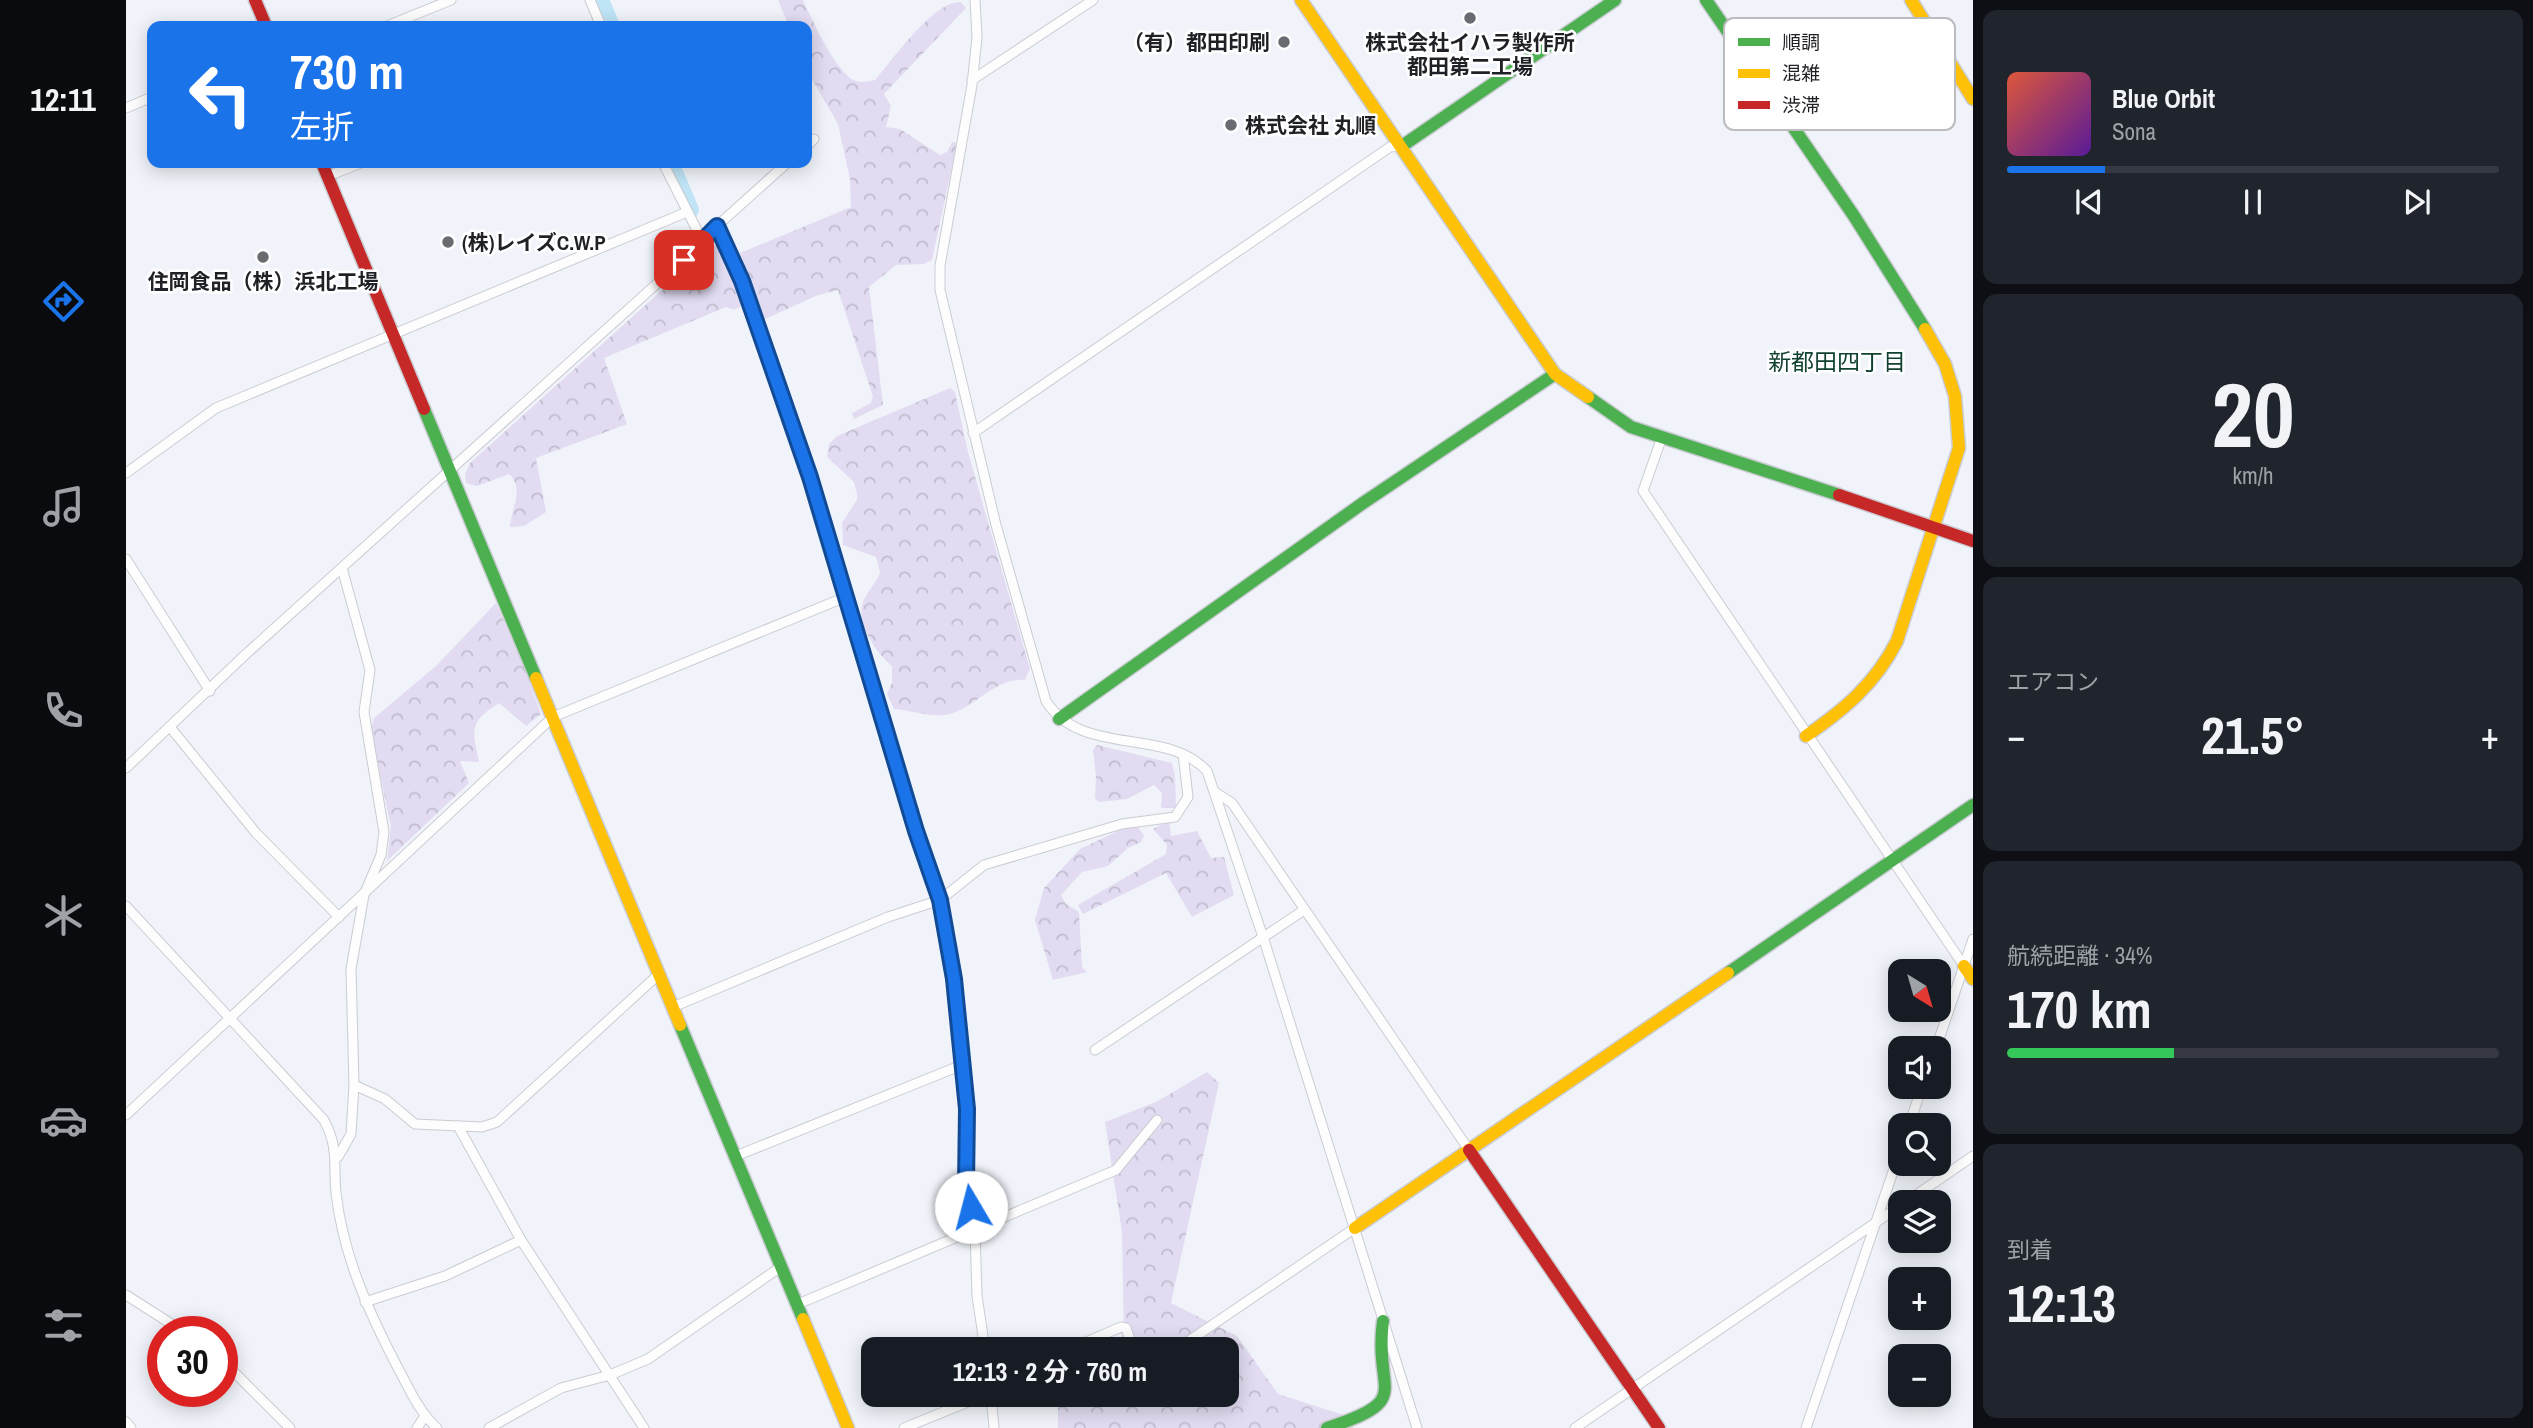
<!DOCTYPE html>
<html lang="ja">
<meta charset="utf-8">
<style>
:root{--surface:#171b24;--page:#20242c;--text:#f1f3f6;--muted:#9ea1a6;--line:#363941;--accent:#1a73e8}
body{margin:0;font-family:"Archivo Narrow","Noto Sans JP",sans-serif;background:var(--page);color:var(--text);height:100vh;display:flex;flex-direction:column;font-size:26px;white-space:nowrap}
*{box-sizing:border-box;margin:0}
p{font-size:23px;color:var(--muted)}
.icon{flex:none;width:38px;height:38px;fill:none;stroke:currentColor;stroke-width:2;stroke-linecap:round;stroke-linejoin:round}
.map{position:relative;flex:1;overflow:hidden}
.panel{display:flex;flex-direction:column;gap:10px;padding:10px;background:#0d0f14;width:560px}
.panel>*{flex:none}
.guide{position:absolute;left:21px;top:21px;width:665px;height:147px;border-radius:14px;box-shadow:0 4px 18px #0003;background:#1a73e8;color:#fff;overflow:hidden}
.needle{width:46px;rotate:143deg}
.buttons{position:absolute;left:1762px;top:959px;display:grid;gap:14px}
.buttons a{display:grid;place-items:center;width:63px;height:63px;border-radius:14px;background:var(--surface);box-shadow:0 4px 18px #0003;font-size:35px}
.speed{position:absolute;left:21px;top:1316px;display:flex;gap:14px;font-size:35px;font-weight:700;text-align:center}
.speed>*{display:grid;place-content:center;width:91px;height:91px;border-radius:50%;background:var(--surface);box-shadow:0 4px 18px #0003;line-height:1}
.speed .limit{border:10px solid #d22;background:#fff;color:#111}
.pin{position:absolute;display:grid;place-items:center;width:60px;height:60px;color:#fff;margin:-30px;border-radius:14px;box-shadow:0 4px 10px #0006}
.me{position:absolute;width:77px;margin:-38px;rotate:352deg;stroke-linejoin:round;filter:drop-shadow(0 0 5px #0008)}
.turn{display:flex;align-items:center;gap:24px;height:147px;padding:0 28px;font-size:32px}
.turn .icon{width:91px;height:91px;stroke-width:2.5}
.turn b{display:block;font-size:49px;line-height:60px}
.big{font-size:52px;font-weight:700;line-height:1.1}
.panel .widget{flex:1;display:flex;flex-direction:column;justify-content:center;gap:10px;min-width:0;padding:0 24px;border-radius:14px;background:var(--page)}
.panel .dial{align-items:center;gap:0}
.dial b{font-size:91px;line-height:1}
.song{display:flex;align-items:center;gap:21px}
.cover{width:84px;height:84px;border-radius:10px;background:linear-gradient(135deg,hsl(10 70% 55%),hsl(270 70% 35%))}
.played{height:7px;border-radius:4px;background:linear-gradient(90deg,var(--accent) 20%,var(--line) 20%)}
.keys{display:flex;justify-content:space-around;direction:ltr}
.heat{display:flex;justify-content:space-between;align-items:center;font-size:38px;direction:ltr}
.charge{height:10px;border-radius:5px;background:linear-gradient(90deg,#34c759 34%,var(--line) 0)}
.trip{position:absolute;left:735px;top:1337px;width:378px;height:70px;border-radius:14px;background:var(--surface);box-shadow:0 4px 18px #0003;font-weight:700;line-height:70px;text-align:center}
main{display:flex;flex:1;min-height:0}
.dock{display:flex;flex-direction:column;width:126px;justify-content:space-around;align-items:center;background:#090b0e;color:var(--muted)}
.dock .icon{width:49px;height:49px}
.dock .current{color:var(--accent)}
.dock b{font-size:32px;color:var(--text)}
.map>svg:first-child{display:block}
.forest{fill:url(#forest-crowns)}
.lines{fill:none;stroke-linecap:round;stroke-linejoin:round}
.river{stroke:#bee4f5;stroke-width:18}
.street-casing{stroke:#caccd2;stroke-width:11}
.fast-casing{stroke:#caccd2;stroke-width:15}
.slow-casing{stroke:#caccd2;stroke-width:15}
.jam-casing{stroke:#caccd2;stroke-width:15}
.street{stroke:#fdfdfe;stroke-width:9}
.fast{stroke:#4caf50;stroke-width:12}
.slow{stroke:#ffc107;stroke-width:12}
.jam{stroke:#c62828;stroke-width:12}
.route-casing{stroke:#114b97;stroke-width:18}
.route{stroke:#1a73e8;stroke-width:12}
.poi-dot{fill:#686b70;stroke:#fff;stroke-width:2.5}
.labels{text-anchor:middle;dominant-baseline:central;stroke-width:5;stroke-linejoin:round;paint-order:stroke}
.poi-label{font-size:21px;font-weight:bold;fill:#1f2126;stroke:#fff}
.neighbourhood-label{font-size:23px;fill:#114130;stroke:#fff}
.key{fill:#fff;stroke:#bcbcbe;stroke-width:2}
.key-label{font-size:19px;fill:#1f2126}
</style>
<main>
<nav class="dock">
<b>12:11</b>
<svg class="icon current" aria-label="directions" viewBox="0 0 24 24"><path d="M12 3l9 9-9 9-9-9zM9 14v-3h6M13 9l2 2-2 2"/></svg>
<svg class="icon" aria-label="music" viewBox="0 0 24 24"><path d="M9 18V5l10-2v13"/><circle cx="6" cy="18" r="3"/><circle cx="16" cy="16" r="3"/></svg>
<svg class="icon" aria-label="phone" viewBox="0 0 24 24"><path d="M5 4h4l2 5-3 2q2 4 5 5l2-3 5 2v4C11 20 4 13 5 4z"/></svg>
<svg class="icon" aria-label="climate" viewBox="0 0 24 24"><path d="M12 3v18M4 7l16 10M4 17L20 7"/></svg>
<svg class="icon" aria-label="car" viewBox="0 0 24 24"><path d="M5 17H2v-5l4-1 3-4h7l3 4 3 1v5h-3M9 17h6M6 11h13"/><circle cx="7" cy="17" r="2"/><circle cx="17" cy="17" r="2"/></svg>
<svg class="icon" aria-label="filters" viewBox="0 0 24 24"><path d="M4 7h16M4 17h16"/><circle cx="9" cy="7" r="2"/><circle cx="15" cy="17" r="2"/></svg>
</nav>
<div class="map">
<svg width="1847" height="1428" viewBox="0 0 1847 1428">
<defs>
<pattern id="forest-crowns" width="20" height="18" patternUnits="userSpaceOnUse" patternTransform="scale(1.75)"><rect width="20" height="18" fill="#e2dbf1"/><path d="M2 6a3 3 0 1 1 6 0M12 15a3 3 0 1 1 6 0" fill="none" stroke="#c1bcce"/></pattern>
</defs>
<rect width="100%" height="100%" fill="#f0f4fa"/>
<g class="forest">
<path d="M652,0H677C688,23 704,60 723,77C730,84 740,82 749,80C766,61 808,0 835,2L840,8L758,94L765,106L760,127L774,129L814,155L821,152L826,142L831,143L806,260L798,264L770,265L743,287L757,405L728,419L726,413L745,403L747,397L712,290L692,295L637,320L614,253L725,207L724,179L712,124L681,71V26H663Z"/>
<path d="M592,245L617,305L608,310L600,307L478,358L501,424L410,458L420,512L398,526L384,527C385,509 399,488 383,474L351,486L340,483L339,474L344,463L585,246Z"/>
<path d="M824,388L829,392L842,452L904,669L899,680C867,677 849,710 819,715C804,717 783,710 768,709L761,694L766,683V666C751,654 729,622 737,602C741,592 750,583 754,573L750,557L717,545L716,523L732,498L728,482L701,457L703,444L711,436Z"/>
<path d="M370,603L398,667L415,714L400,726L373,703C343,722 346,729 353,762L334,761L343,783L261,861L265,827L245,731L248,718L310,666Z"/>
<polygon points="971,745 1046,763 1049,775 1050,808 1035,808 1036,793 1028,785 1001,799 973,802 969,798 970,776 967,750"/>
<polygon points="1043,820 1045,836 1071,831 1085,858 1098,857 1108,895 1066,917 1040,873 957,914 952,905 1040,854 1041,845 1027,829"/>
<polygon points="1003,826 1012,827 1018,836 1015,842 1002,848 982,866 956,872 935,895 940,904 953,912 956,967 961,972 927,980 909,920 918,888 954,849"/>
<polygon points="1081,1072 1093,1083 1045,1303 1111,1336 1152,1394 1230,1419 1227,1428 932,1428 932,1395 1101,1395 1101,1349 946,1349 998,1336 996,1232 979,1122 1030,1102"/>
</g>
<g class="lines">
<g class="river">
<polyline points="474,0 485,26"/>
<polyline points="544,163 564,210"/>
</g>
<defs>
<g id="street">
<polyline points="464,0 475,26"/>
<path d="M849,0L851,37L846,85L814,266V290L870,525L920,701C956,758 1039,726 1081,771L1138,940L1291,1428"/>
<polyline points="261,26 325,0"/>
<polyline points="846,80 967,0"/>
<polyline points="0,108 26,97"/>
<polyline points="681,146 688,139"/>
<polyline points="537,163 577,242"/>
<polyline points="202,176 235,163"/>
<polyline points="591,226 661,163"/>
<polyline points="847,433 1264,147 1276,146"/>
<polyline points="1536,437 1517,491 1838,966"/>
<polyline points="0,473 90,408 561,212"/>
<polyline points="0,559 84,691"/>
<polyline points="44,727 130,833 213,917"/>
<polyline points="0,768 120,654 577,242 591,226 616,281 684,477 790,831 814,900 828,980 840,1109 840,1185 849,1230 851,1296 859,1349"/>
<polyline points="1089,792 1106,803 1343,1150"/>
<path d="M0,906L198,1120C213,1148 207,1163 210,1193C217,1256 244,1315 273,1370C284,1390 293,1412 311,1428"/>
<polyline points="547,1007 762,917 814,900 858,865 996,824 1049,817 1062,797 1057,754"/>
<polyline points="1810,1048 1847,939"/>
<polyline points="969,1050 1178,910"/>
<polyline points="228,1085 259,1099 289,1124 356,1127 371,1122 532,975"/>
<polyline points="0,1115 427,717 722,596"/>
<polyline points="1783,1125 1796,1087"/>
<polyline points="332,1126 395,1240 518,1428"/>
<polyline points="610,1156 836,1065"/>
<polyline points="212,1157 225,1134 228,1085 225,969 238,895 255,855 258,832 238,712 244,670 216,568"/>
<polyline points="1780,1202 1847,1156"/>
<polyline points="0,1295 58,1332"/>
<polyline points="239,1302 319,1276 395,1240"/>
<polyline points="672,1304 990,1170 1031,1120"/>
<polyline points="944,1349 995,1327 1000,1328 1007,1349"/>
<polyline points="1051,1349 1229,1228"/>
<polyline points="96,1360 164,1428"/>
<polyline points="865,1395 868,1428"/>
<polyline points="0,1422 5,1428"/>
<polyline points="291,1428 299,1416"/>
<polyline points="363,1428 435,1388 484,1375 522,1359 656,1266"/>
<polyline points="778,1428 859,1395"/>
<polyline points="1449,1428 1774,1206"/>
<polyline points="1680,1428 1774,1151"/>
</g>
<g id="fast">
<polyline points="1580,0 1728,216 1799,329"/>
<polyline points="1276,146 1489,0"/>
<polyline points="1462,397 1505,427 1713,495"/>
<polyline points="298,409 410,678"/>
<polyline points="933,719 1237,503 1429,374"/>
<polyline points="1602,973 1847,805"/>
<polyline points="554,1025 677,1319"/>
<path d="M1201,1428C1290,1399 1247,1393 1257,1321"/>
</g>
<g id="slow">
<polyline points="1175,0 1429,374 1462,397"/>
<polyline points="1785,0 1847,99"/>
<polyline points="410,678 554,1025"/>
<path d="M1680,736C1719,709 1749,684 1771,641L1833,448L1829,396L1819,364L1799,329"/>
<polyline points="1838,966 1847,979"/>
<polyline points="1229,1228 1602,973"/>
<polyline points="677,1319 722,1428"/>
</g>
<g id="jam">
<polyline points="129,0 140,26"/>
<polyline points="196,163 298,409"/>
<polyline points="1713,495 1847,541"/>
<polyline points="1343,1150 1533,1428"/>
</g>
</defs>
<use href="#street" class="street-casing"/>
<use href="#fast" class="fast-casing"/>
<use href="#slow" class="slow-casing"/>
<use href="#jam" class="jam-casing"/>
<use href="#street" class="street"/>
<use href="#fast" class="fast"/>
<use href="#slow" class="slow"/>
<use href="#jam" class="jam"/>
</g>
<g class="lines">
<defs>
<polyline id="route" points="558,260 591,226 616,281 684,477 790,831 814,900 828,979 841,1109 840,1185 845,1207"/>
</defs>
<use href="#route" class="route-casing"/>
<use href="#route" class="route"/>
</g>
<g class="poi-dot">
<circle cx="1344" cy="18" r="7"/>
<circle cx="1158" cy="42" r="7"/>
<circle cx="1105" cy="125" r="7"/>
<circle cx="322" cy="242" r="7"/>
<circle cx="137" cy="257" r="7"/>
</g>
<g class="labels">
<g class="poi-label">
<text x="1144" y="42" text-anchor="end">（有）都田印刷</text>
<text x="1344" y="42">株式会社イハラ製作所<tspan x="1344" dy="24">都田第二工場</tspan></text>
<text x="1119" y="125" text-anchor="start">株式会社 丸順</text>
<text x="336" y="242" text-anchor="start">(株)レイズC.W.P</text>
<text x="137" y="281">住岡食品（株）浜北工場</text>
</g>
<g class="neighbourhood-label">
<text x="1711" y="361">新都田四丁目</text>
</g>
</g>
<rect x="1598" y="18" width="231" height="112" rx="10" class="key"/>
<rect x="1612" y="38" width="32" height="8" fill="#4caf50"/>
<rect x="1612" y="69" width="32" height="9" fill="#ffc107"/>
<rect x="1612" y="101" width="32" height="8" fill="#c62828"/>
<g class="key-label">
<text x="1656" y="49">順調</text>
<text x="1656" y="80">混雑</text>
<text x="1656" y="112">渋滞</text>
</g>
</svg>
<div class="buttons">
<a><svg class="needle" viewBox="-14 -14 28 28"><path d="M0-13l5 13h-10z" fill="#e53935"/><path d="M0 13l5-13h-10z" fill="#9ea1a6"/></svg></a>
<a><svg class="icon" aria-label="sound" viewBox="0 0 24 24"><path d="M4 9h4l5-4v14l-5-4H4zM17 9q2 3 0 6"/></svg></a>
<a><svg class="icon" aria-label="search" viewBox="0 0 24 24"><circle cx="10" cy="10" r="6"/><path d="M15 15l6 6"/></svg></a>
<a><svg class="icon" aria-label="layers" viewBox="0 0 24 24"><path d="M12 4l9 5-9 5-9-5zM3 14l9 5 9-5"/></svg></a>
<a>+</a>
<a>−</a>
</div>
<div class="speed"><div class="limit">30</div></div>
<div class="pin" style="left:558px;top:260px;background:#d93025"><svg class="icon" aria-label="arrive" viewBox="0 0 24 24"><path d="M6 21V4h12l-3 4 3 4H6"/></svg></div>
<svg class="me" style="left:845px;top:1207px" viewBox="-20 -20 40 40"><circle r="19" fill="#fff"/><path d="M0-13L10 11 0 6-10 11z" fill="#1a73e8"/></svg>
<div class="trip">12:13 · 2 分 · 760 m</div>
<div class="guide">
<div class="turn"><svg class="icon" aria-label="left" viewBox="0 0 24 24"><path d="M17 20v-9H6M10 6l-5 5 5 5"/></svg><div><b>730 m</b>左折</div></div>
</div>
</div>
<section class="panel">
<div class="widget">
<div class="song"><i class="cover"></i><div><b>Blue Orbit</b><p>Sona</p></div></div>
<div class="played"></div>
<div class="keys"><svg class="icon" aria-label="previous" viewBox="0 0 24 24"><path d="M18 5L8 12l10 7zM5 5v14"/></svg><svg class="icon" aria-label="pause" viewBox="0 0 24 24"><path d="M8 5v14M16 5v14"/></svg><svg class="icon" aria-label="next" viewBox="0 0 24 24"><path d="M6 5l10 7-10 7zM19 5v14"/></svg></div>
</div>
<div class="widget dial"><b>20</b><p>km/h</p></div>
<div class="widget"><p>エアコン</p>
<div class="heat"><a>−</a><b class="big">21.5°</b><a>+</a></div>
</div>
<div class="widget"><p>航続距離 · 34%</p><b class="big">170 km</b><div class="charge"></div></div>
<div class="widget"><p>到着</p><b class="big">12:13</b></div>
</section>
</main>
